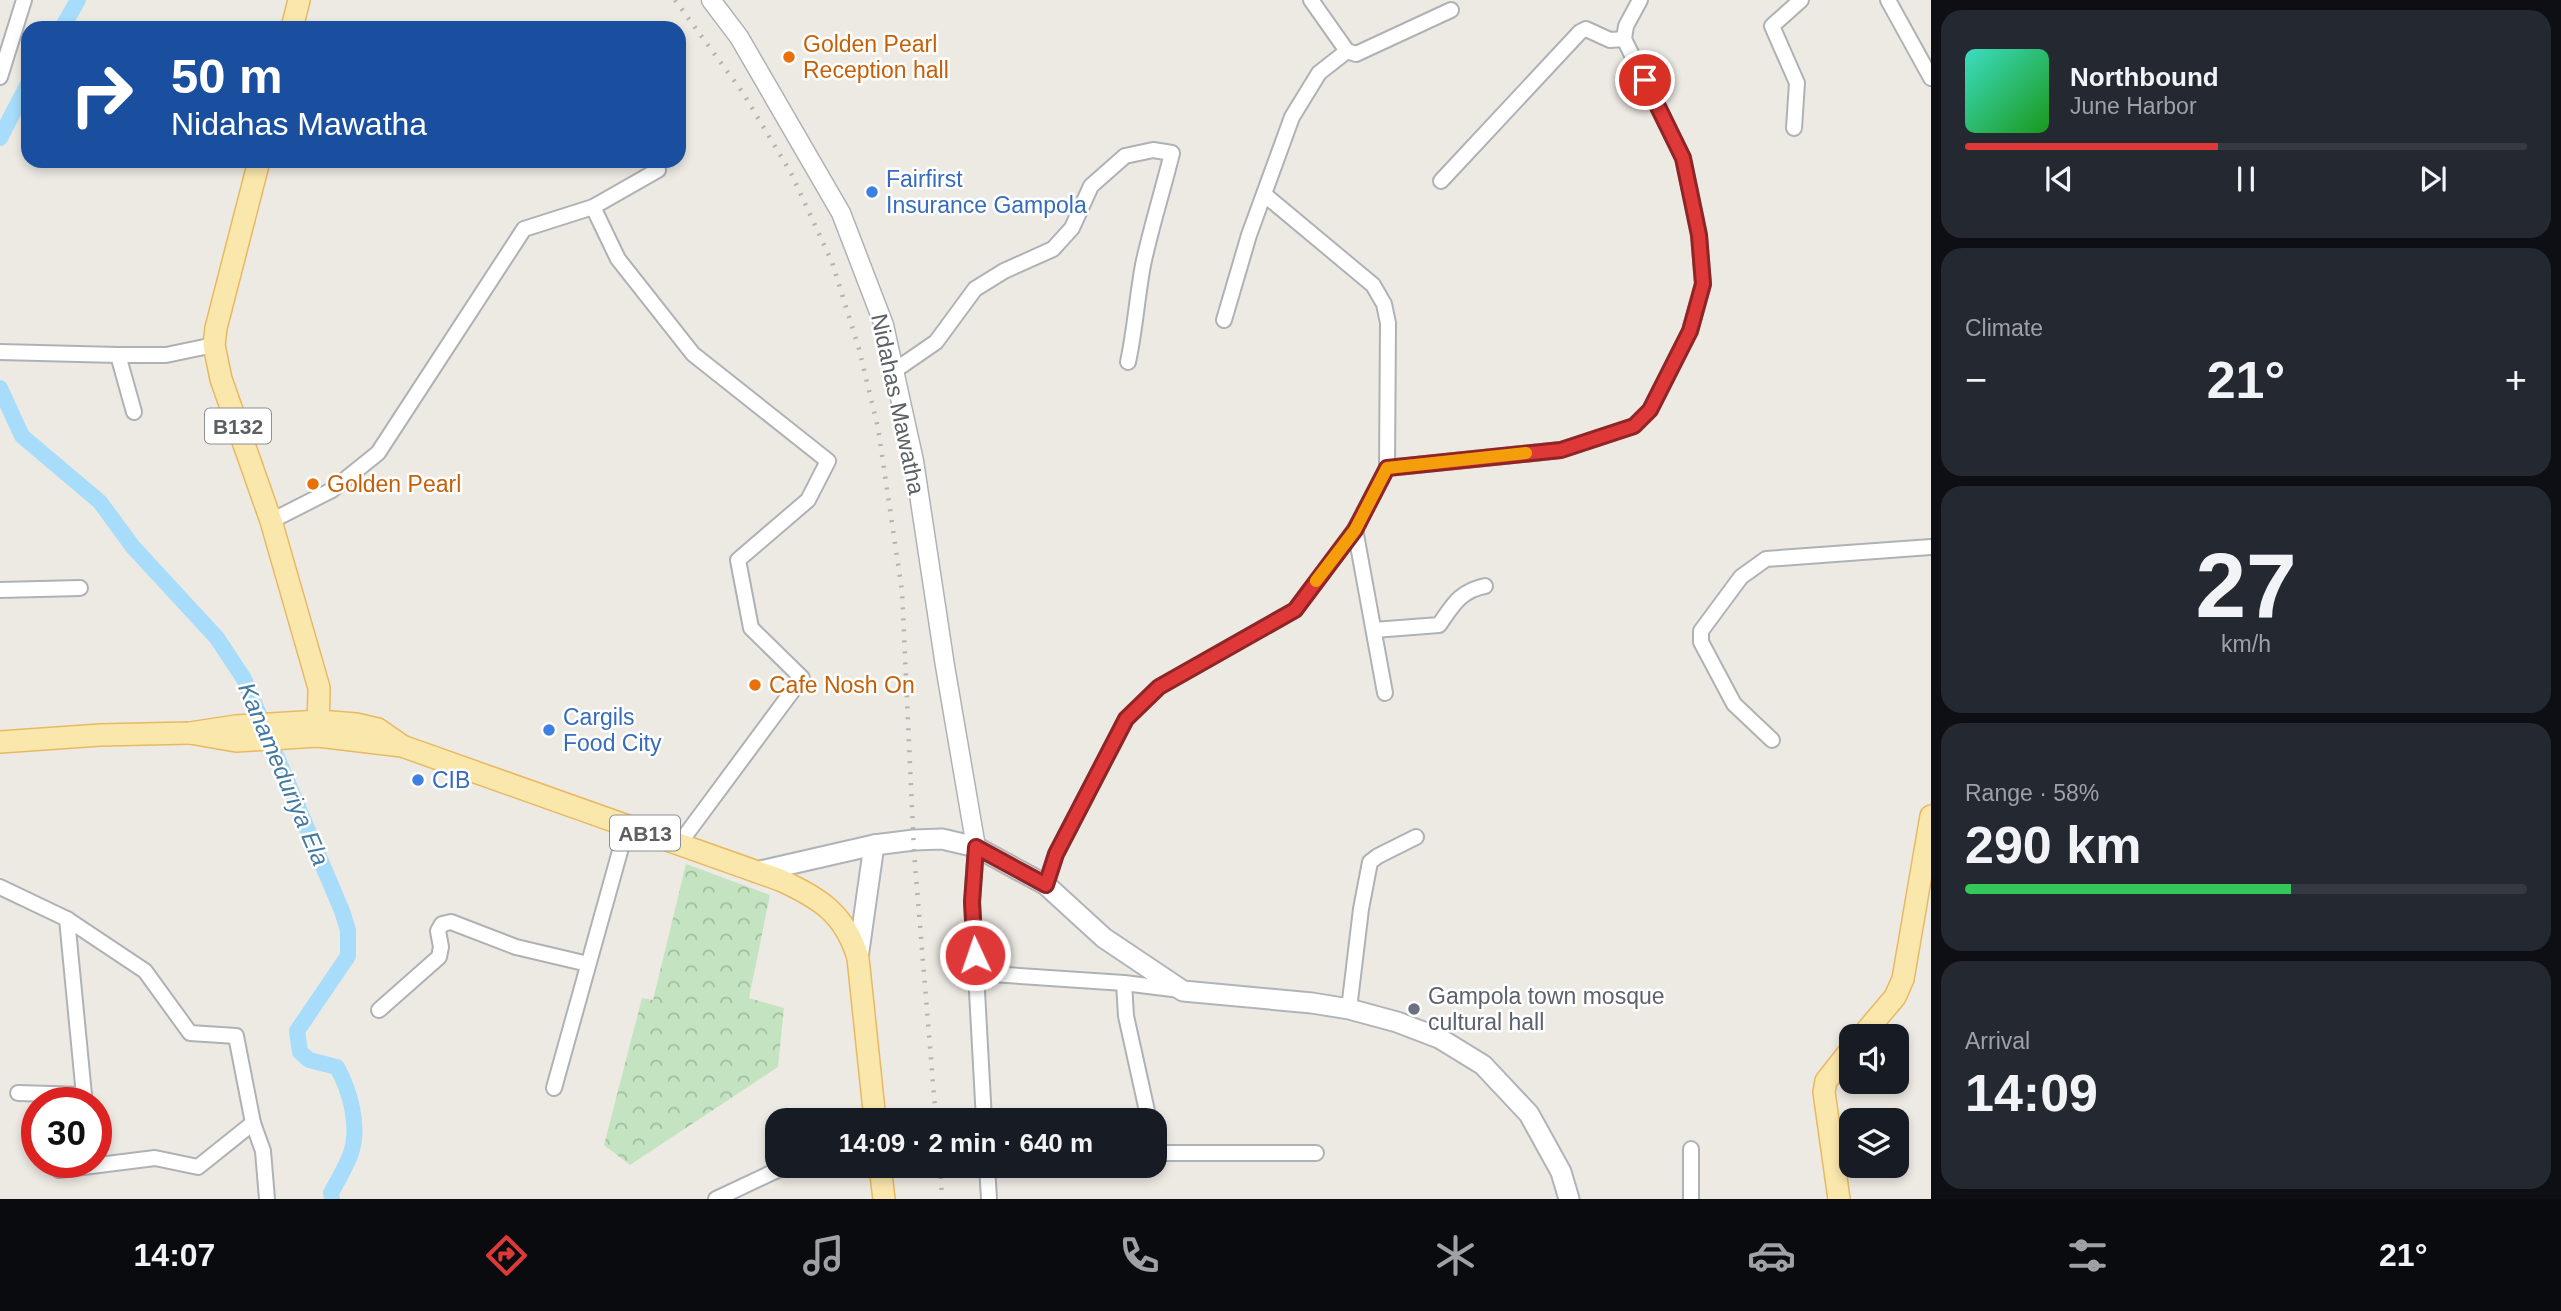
<!DOCTYPE html>
<meta charset="utf-8">
<style>
:root{--surface:#171b24;--page:#242831;--text:#f1f3f6;--muted:#9ea1a6;--line:#363941;--accent:#df3839}
body{margin:0;font-family:Arial,sans-serif;background:var(--page);color:var(--text);height:100vh;display:flex;flex-direction:column;font-size:26px;white-space:nowrap}
*{box-sizing:border-box;margin:0}
p{font-size:23px;color:var(--muted)}
.icon{flex:none;width:38px;height:38px;fill:none;stroke:currentColor;stroke-width:2;stroke-linecap:round;stroke-linejoin:round}
.map{position:relative;flex:1;overflow:hidden}
.panel{display:flex;flex-direction:column;gap:10px;padding:10px;background:#0d0f14;width:630px}
.panel>*{flex:none}
.hud{position:absolute;left:21px;top:21px;width:665px;height:147px;border-radius:21px;box-shadow:0 4px 10px #0003;background:#1a4fa0;color:#fff;overflow:hidden}
.buttons{position:absolute;left:1839px;top:1024px;display:grid;gap:14px}
.buttons a{display:grid;place-items:center;width:70px;height:70px;border-radius:14px;background:var(--surface);box-shadow:0 4px 10px #0003;font-size:35px}
.speed{position:absolute;left:21px;top:1087px;display:flex;gap:14px;font-size:35px;font-weight:700;text-align:center}
.speed>*{display:grid;place-content:center;width:91px;height:91px;border-radius:50%;background:var(--surface);box-shadow:0 4px 10px #0003;line-height:1}
.speed .limit{border:10px solid #d22;background:#fff;color:#111}
.pin{position:absolute;display:grid;place-items:center;width:60px;height:60px;color:#fff;margin:-30px;border:4px solid #fff;border-radius:50%;box-shadow:0 2px 7px #0007}
.me{position:absolute;width:77px;margin:-38px;rotate:357deg;stroke-linejoin:round;filter:drop-shadow(0 0 5px #0008)}
.turn{display:flex;align-items:center;gap:24px;height:147px;padding:0 35px;font-size:32px}
.turn .icon{width:91px;height:91px;stroke-width:2.5}
.turn b{display:block;font-size:49px;line-height:60px}
.big{font-size:52px;font-weight:700;line-height:1.1}
.panel .card{flex:1;display:flex;flex-direction:column;justify-content:center;gap:10px;min-width:0;padding:0 24px;border-radius:21px;background:var(--page)}
.panel .dial{align-items:center;gap:0}
.dial b{font-size:91px;line-height:1}
.song{display:flex;align-items:center;gap:21px}
.cover{width:84px;height:84px;border-radius:10px;background:linear-gradient(135deg,hsl(170 70% 55%),hsl(120 70% 35%))}
.played{height:7px;border-radius:4px;background:linear-gradient(90deg,var(--accent) 45%,var(--line) 45%)}
.keys{display:flex;justify-content:space-around;direction:ltr}
.heat{display:flex;justify-content:space-between;align-items:center;font-size:38px;direction:ltr}
.charge{height:10px;border-radius:5px;background:linear-gradient(90deg,#34c759 58%,var(--line) 0)}
.trip{position:absolute;left:765px;top:1108px;width:402px;height:70px;border-radius:21px;background:var(--surface);box-shadow:0 4px 10px #0003;font-weight:700;line-height:70px;text-align:center}
.dock{display:flex;height:112px;justify-content:space-around;align-items:center;background:#090b0e;color:var(--muted)}
.dock .icon{width:49px;height:49px}
.dock .on{color:var(--accent)}
.dock b{font-size:32px;color:var(--text)}
main{display:flex;flex:1;min-height:0}
.map>svg:first-child{display:block}
.park{fill:url(#park-crowns)}
.lines{fill:none;stroke-linecap:round;stroke-linejoin:round}
.canal{stroke:#a7ddfa;stroke-width:16}
.minor-casing{stroke:#afb2b5;stroke-width:18}
.tertiary-casing{stroke:#afb2b5;stroke-width:21}
.secondary-casing{stroke:#b0b4b8;stroke-width:23}
.primary-casing{stroke:#e9b861;stroke-width:24}
.minor{stroke:#fff;stroke-width:14}
.tertiary{stroke:#fff;stroke-width:18}
.secondary{stroke:#fff;stroke-width:19}
.primary{stroke:#fae7ac;stroke-width:21}
.rail{stroke:#b2b3b3;stroke-width:4.5;stroke-dasharray:2 9;stroke-linecap:butt}
.route-casing{stroke:#912425;stroke-width:18}
.route{stroke:#df3839;stroke-width:12}
.slow{stroke:#f59e0b;stroke-width:12}
.food-dot{fill:#e8710a;stroke:#fff;stroke-width:2.5}
.shop-dot{fill:#3f7fe0;stroke:#fff;stroke-width:2.5}
.worship-dot{fill:#6b7280;stroke:#fff;stroke-width:2.5}
.labels{text-anchor:middle;dominant-baseline:central;stroke-width:5;stroke-linejoin:round;paint-order:stroke}
.shield{fill:#fff;stroke:#8d9092;stroke-width:2}
.shield-label{font-size:21px;font-weight:bold;fill:#5c6063}
.food-label{font-size:23px;fill:#c56008;stroke:#fff;text-anchor:start}
.shop-label{font-size:23px;fill:#366cbe;stroke:#fff;text-anchor:start}
.street-label{font-size:23px;fill:#5c6063;stroke:#fff}
.worship-label{font-size:23px;fill:#5b616d;stroke:#fff;text-anchor:start}
.water-label{font-size:24px;font-style:italic;fill:#4279a2;stroke:#fff}
</style>
<main>
<div class="map">
<svg width="1931" height="1199" viewBox="0 0 1931 1199">
<defs>
<pattern id="park-crowns" width="20" height="18" patternUnits="userSpaceOnUse" patternTransform="scale(1.75)"><rect width="20" height="18" fill="#c4e4c1"/><path d="M2 6a3 3 0 1 1 6 0M12 15a3 3 0 1 1 6 0" fill="none" stroke="#a2bca0"/></pattern>
</defs>
<rect width="100%" height="100%" fill="#edeae4"/>
<polygon class="park" points="686,864 770,895 749,998 784,1008 778,1067 630,1165 604,1145 642,998 653,1000"/>
<g class="lines">
<g class="canal">
<polyline points="62,28 78,0"/>
<polyline points="0,138 28,84"/>
<path d="M0,388L22,436L100,502L133,547L217,638L244,679L342,911L348,930V956L297,1031L300,1052L309,1060L337,1067C350,1091 360,1126 351,1153C346,1167 338,1180 331,1193L332,1199"/>
</g>
<defs>
<g id="minor">
<polyline points="1311,0 1347,51 1356,54 1451,10"/>
<polyline points="1888,0 1931,78"/>
<polyline points="0,77 24,0"/>
<polyline points="1794,128 1797,83 1772,26 1801,0"/>
<polyline points="1441,181 1580,32 1586,29 1610,40 1624,39"/>
<polyline points="1265,195 1373,285 1384,304 1388,323 1387,468"/>
<polyline points="593,207 618,259 693,354 828,461 808,500 738,560 751,628 802,678 679,844"/>
<polyline points="1224,320 1249,235 1292,117 1319,73 1347,51"/>
<polyline points="0,352 118,355"/>
<path d="M894,371L936,342L975,289L1004,271L1053,249L1072,228L1091,186L1125,156L1153,150L1172,153C1163,190 1151,227 1143,265C1137,297 1135,330 1128,362"/>
<polyline points="134,412 118,355 166,355 214,345"/>
<polyline points="271,521 332,490 378,453 524,229 593,207 658,170"/>
<polyline points="1355,529 1385,693"/>
<polyline points="0,590 80,588"/>
<path d="M1374,630L1439,625C1453,605 1460,591 1485,586"/>
<polyline points="1772,740 1734,704 1701,642 1701,631 1741,577 1766,559 1931,547"/>
<polyline points="976,847 972,902 976,973 1124,983 1180,990"/>
<polyline points="1046,885 1056,854 1126,719 1159,687 1295,610 1355,529 1387,468 1561,450 1634,426 1650,410 1690,331 1703,284 1699,235 1683,158 1624,39 1626,26 1640,0"/>
<polyline points="0,887 67,919 145,971 190,1033 236,1036 253,1123 263,1151 267,1199"/>
<polyline points="67,919 84,1095"/>
<polyline points="976,973 984,1120"/>
<polyline points="1124,983 1126,1016 1149,1120"/>
<polyline points="1349,1009 1361,909 1370,862 1378,856 1416,837"/>
<polyline points="379,1010 439,957 441,947 438,931 442,924 451,922 516,947 588,964"/>
<polyline points="554,1088 627,826"/>
<polyline points="18,1093 84,1095 82,1102"/>
<polyline points="1691,1149 1691,1199"/>
<polyline points="1155,1151 1160,1153 1316,1153"/>
<polyline points="62,1162 59,1170 155,1158 198,1167 253,1123"/>
<polyline points="987,1166 989,1199"/>
<polyline points="716,1199 786,1166"/>
</g>
<polyline id="tertiary" points="711,0 739,37 841,213 884,325 914,461 945,666 976,847"/>
<g id="secondary">
<polyline points="756,872 874,845 914,840 942,839 976,847 1046,885 1104,938 1183,991 1312,1003 1349,1009 1397,1022 1439,1038 1483,1065 1529,1114 1561,1172 1569,1199"/>
<polyline points="858,958 874,845"/>
</g>
<g id="primary">
<polyline points="292,28 299,0"/>
<polyline points="259,161 216,328 214,345 221,379 271,521 319,688 318,736"/>
<path d="M190,733L236,741L318,736L402,746L780,880C820,898 845,914 858,958L875,1120"/>
<polyline points="0,742 100,735 190,733 236,726 319,721 356,724 378,729 401,745"/>
<polyline points="1862,1036 1895,997 1903,979 1931,816"/>
<polyline points="880,1166 884,1199"/>
<polyline points="1839,1199 1824,1092 1826,1081 1852,1048"/>
</g>
</defs>
<use href="#minor" class="minor-casing"/>
<use href="#tertiary" class="tertiary-casing"/>
<use href="#secondary" class="secondary-casing"/>
<use href="#primary" class="primary-casing"/>
<use href="#minor" class="minor"/>
<use href="#tertiary" class="tertiary"/>
<use href="#secondary" class="secondary"/>
<use href="#primary" class="primary"/>
<g class="rail">
<polyline points="675,0 743,93 791,173 832,262 859,349 878,428 902,591 914,852 936,1120"/>
<polyline points="940,1166 942,1199"/>
</g>
</g>
<g class="lines">
<defs>
<polyline id="route" points="975,955 972,902 976,847 1046,885 1056,854 1126,719 1159,687 1295,610 1355,530 1387,468 1561,450 1634,426 1650,410 1690,331 1703,284 1699,235 1683,158 1645,80"/>
</defs>
<use href="#route" class="route-casing"/>
<use href="#route" class="route"/>
<polyline class="slow" points="1316,581 1355,530 1387,468 1526,453"/>
</g>
<g class="food-dot">
<circle cx="789" cy="57" r="7"/>
<circle cx="313" cy="484" r="7"/>
<circle cx="755" cy="685" r="7"/>
</g>
<g class="shop-dot">
<circle cx="872" cy="192" r="7"/>
<circle cx="549" cy="730" r="7"/>
<circle cx="418" cy="780" r="7"/>
</g>
<circle class="worship-dot" cx="1414" cy="1009" r="7"/>
<g class="labels">
<g class="shield">
<rect x="205" y="408.5" width="66" height="35" rx="5"/>
<rect x="610" y="815.5" width="70" height="35" rx="5"/>
</g>
<g class="shield-label">
<text x="238" y="426">B132</text>
<text x="645" y="833">AB13</text>
</g>
<g class="food-label">
<text x="803" y="44">Golden Pearl<tspan x="803" dy="26">Reception hall</tspan></text>
<text x="327" y="484">Golden Pearl</text>
<text x="769" y="685">Cafe Nosh On</text>
</g>
<g class="shop-label">
<text x="886" y="179">Fairfirst<tspan x="886" dy="26">Insurance Gampola</tspan></text>
<text x="563" y="717">Cargils<tspan x="563" dy="26">Food City</tspan></text>
<text x="432" y="780">CIB</text>
</g>
<g class="street-label">
<text transform="translate(898 404) rotate(78)">Nidahas Mawatha</text>
</g>
<g class="worship-label">
<text x="1428" y="996">Gampola town mosque<tspan x="1428" dy="26">cultural hall</tspan></text>
</g>
<g class="water-label">
<text transform="translate(284 774) rotate(67)">Kanameduriya Ela</text>
</g>
</g>
</svg>
<div class="buttons">
<a><svg class="icon" aria-label="sound" viewBox="0 0 24 24"><path d="M4 9h4l5-4v14l-5-4H4zM17 9q2 3 0 6"/></svg></a>
<a><svg class="icon" aria-label="layers" viewBox="0 0 24 24"><path d="M12 4l9 5-9 5-9-5zM3 14l9 5 9-5"/></svg></a>
</div>
<div class="speed"><div class="limit">30</div></div>
<div class="pin" style="left:1645px;top:80px;background:#d93025"><svg class="icon" aria-label="arrive" viewBox="0 0 24 24"><path d="M6 21V4h12l-3 4 3 4H6"/></svg></div>
<svg class="me" style="left:975px;top:955px" viewBox="-20 -20 40 40"><circle r="17" fill="#df3839" stroke="#fff" stroke-width="3"/><path d="M0-11L8 9 0 5-8 9z" fill="#fff"/></svg>
<div class="trip">14:09 · 2 min · 640 m</div>
<div class="hud">
<div class="turn"><svg class="icon" aria-label="right" viewBox="0 0 24 24"><path d="M7 20v-9h11M14 6l5 5-5 5"/></svg><div><b>50 m</b>Nidahas Mawatha</div></div>
</div>
</div>
<section class="panel">
<div class="card">
<div class="song"><i class="cover"></i><div><b>Northbound</b><p>June Harbor</p></div></div>
<div class="played"></div>
<div class="keys"><svg class="icon" aria-label="previous" viewBox="0 0 24 24"><path d="M18 5L8 12l10 7zM5 5v14"/></svg><svg class="icon" aria-label="pause" viewBox="0 0 24 24"><path d="M8 5v14M16 5v14"/></svg><svg class="icon" aria-label="next" viewBox="0 0 24 24"><path d="M6 5l10 7-10 7zM19 5v14"/></svg></div>
</div>
<div class="card"><p>Climate</p>
<div class="heat"><a>−</a><b class="big">21°</b><a>+</a></div>
</div>
<div class="card dial"><b>27</b><p>km/h</p></div>
<div class="card"><p>Range · 58%</p><b class="big">290 km</b><div class="charge"></div></div>
<div class="card"><p>Arrival</p><b class="big">14:09</b></div>
</section>
</main>
<nav class="dock">
<b>14:07</b>
<svg class="icon on" aria-label="directions" viewBox="0 0 24 24"><path d="M12 3l9 9-9 9-9-9zM9 14v-3h6M13 9l2 2-2 2"/></svg>
<svg class="icon" aria-label="music" viewBox="0 0 24 24"><path d="M9 18V5l10-2v13"/><circle cx="6" cy="18" r="3"/><circle cx="16" cy="16" r="3"/></svg>
<svg class="icon" aria-label="phone" viewBox="0 0 24 24"><path d="M5 4h4l2 5-3 2q2 4 5 5l2-3 5 2v4C11 20 4 13 5 4z"/></svg>
<svg class="icon" aria-label="climate" viewBox="0 0 24 24"><path d="M12 3v18M4 7l16 10M4 17L20 7"/></svg>
<svg class="icon" aria-label="car" viewBox="0 0 24 24"><path d="M5 17H2v-5l4-1 3-4h7l3 4 3 1v5h-3M9 17h6M6 11h13"/><circle cx="7" cy="17" r="2"/><circle cx="17" cy="17" r="2"/></svg>
<svg class="icon" aria-label="filters" viewBox="0 0 24 24"><path d="M4 7h16M4 17h16"/><circle cx="9" cy="7" r="2"/><circle cx="15" cy="17" r="2"/></svg>
<b>21°</b>
</nav>
